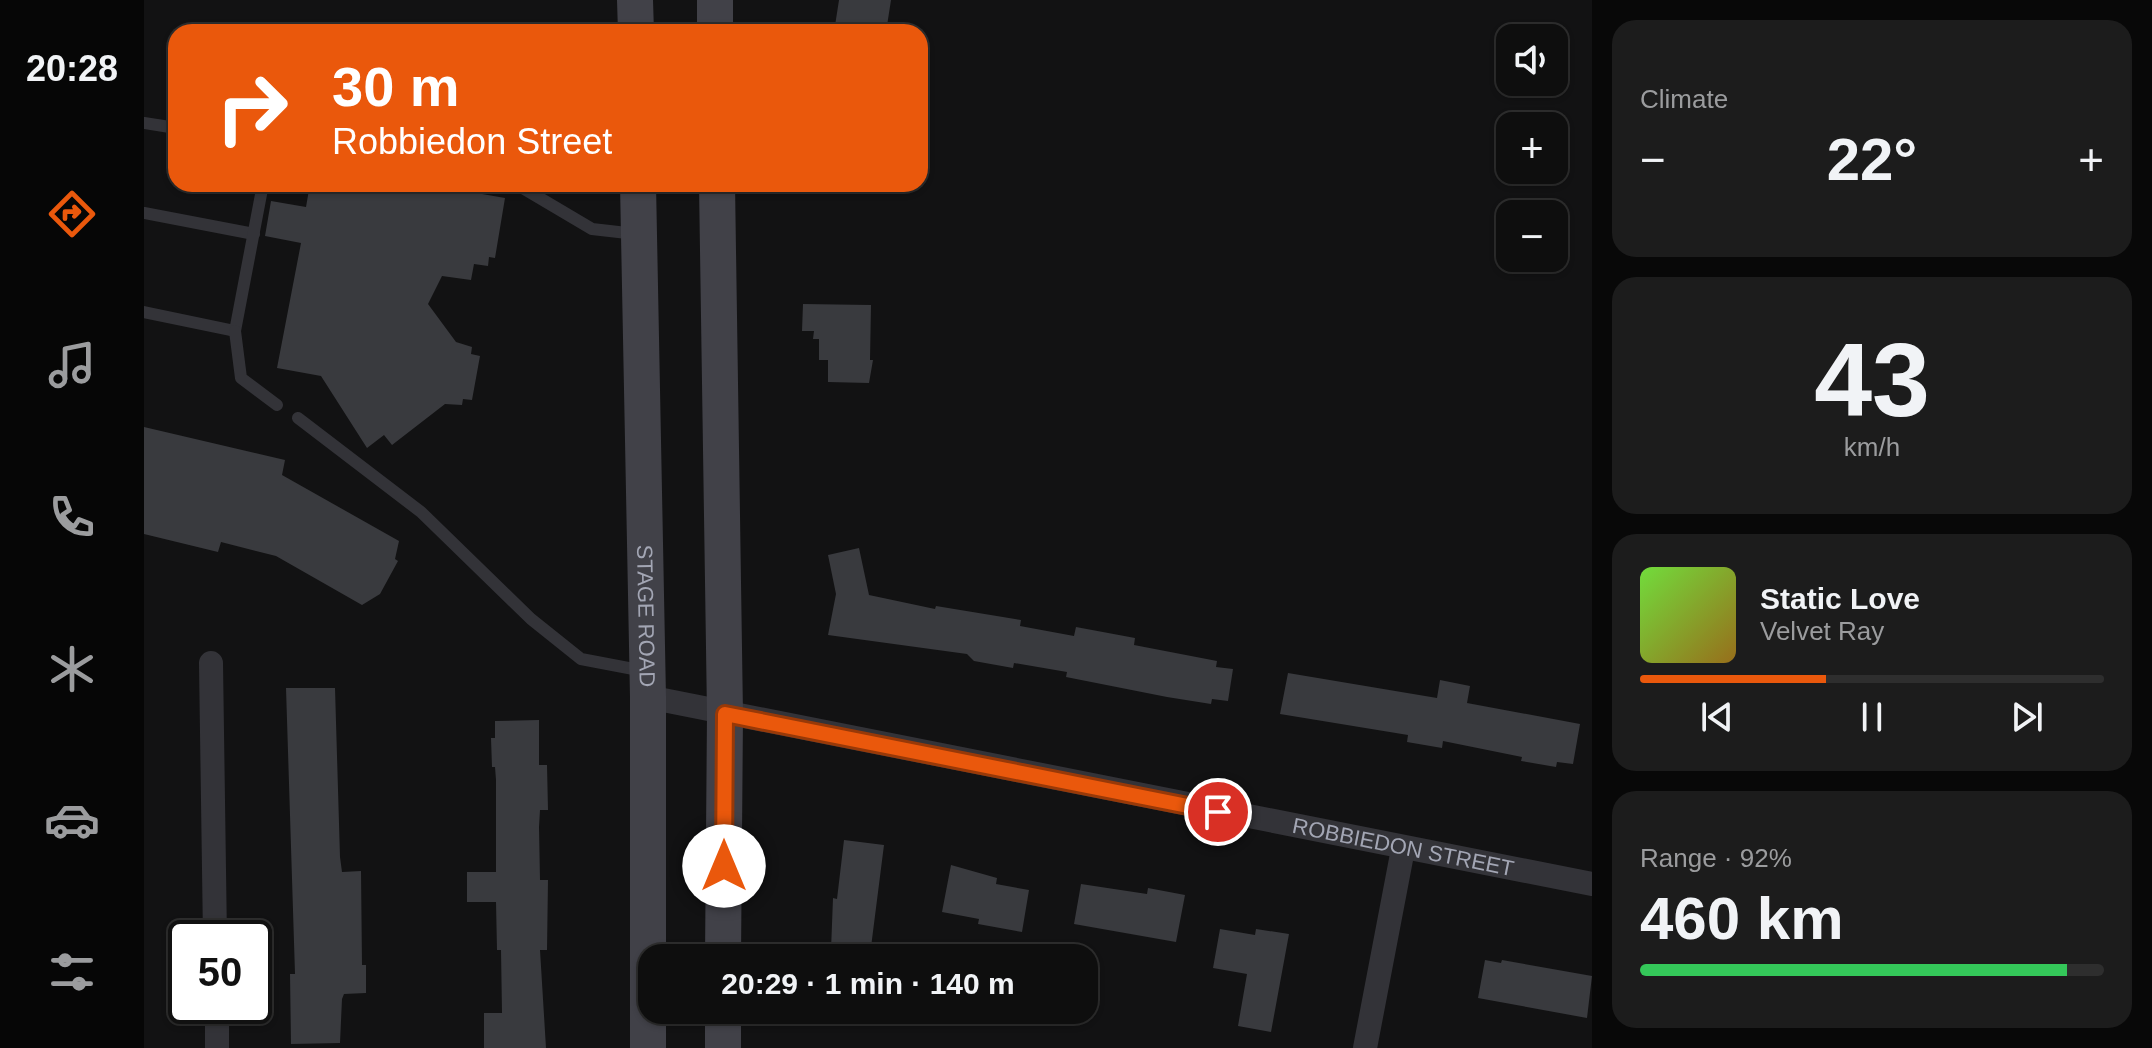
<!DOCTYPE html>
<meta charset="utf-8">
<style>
:root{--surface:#0e0e0e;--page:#1c1c1c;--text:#f1f3f6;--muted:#9b9c9e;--line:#2e2e2e;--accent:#ea580c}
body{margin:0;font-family:Helvetica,sans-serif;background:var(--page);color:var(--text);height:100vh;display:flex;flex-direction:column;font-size:30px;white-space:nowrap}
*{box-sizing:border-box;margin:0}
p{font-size:26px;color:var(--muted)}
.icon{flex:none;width:44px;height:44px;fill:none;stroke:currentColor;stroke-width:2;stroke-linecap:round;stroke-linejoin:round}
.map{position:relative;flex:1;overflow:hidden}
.drawer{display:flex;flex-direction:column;gap:20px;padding:20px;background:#080808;width:560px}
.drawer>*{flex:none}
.top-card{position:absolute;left:24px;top:24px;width:760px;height:168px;border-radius:24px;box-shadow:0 2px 6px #0004,0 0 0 2px var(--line);background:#ea580c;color:#fff;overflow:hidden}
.controls{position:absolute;left:1352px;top:24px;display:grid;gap:16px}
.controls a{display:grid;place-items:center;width:72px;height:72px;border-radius:16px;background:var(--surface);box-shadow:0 2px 6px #0004,0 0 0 2px var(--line);font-size:40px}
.speed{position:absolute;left:24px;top:920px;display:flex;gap:16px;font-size:40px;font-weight:700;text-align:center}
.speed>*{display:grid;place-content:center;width:104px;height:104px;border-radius:50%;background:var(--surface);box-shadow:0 2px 6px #0004,0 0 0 2px var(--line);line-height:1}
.speed .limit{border:4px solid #111;border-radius:12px;background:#fff;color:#111}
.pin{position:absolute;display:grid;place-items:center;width:68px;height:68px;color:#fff;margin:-34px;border:4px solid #fff;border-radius:50%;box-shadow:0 2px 8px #0007}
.me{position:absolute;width:88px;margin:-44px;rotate:0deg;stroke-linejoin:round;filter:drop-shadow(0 0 6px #0008)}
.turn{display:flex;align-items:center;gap:28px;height:168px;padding:0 32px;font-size:36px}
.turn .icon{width:104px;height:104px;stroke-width:2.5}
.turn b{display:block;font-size:56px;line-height:68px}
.big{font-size:60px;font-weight:600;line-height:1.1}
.drawer .card{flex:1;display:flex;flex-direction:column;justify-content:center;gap:12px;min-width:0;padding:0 28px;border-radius:24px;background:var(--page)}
.drawer .dial{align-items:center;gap:0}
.dial b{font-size:104px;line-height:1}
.song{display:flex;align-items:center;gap:24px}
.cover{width:96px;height:96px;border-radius:12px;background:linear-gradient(135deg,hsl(100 70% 55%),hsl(40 70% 35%))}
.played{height:8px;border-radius:4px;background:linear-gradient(90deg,var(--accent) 40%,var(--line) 40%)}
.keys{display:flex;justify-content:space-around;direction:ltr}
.heat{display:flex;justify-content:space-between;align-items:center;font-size:44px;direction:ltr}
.charge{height:12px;border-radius:6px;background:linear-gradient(90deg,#34c759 92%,var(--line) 0)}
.trip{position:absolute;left:494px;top:944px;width:460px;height:80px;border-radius:24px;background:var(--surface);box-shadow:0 2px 6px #0004,0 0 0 2px var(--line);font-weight:600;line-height:80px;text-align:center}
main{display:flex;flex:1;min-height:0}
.tabs{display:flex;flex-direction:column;width:144px;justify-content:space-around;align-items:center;background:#060606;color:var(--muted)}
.tabs .icon{width:56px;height:56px}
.tabs .current{color:var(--accent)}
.tabs b{font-size:36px;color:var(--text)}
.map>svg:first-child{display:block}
.building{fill:#393a3e}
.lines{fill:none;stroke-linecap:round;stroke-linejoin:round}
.lane{stroke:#333338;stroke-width:12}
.street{stroke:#333338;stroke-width:24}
.secondary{stroke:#414148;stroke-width:36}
.route-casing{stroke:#983908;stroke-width:20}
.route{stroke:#ea580c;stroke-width:14}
.labels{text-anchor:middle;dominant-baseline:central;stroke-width:8;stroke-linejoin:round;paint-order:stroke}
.street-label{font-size:22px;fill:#a3a6b4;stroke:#0d0d0e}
</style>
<main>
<nav class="tabs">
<b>20:28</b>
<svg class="icon current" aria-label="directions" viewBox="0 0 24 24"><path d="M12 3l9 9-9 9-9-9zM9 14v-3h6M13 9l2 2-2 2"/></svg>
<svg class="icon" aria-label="music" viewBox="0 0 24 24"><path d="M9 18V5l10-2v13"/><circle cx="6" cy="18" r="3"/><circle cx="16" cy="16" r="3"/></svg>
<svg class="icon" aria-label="phone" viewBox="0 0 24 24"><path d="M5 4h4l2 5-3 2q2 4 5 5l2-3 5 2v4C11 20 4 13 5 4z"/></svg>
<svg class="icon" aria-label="climate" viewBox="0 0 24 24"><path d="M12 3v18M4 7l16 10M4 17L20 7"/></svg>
<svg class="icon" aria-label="car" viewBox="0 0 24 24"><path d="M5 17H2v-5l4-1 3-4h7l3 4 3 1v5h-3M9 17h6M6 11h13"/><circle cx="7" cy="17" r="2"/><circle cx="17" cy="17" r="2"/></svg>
<svg class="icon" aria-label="filters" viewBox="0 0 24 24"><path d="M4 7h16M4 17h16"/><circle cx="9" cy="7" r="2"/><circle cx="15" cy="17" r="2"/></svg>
</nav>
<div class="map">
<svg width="1448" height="1048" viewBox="0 0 1448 1048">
<rect width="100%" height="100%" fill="#121213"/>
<g class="building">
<polygon points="695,0 747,0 742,32 690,32"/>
<polygon points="166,184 281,184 361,198 351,258 345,257 344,266 330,264 327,280 298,276 284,304 312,342 328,347 327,354 336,356 328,400 319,399 318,405 301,404 248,445 240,435 223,448 177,376 133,368 157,243 121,236 127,201 162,207"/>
<polygon points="659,304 727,305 726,360 729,360 725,383 684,382 684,360 675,360 675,339 669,339 670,331 658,331"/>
<polygon points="0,427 141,460 138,475 255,541 251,559 254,561 236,594 218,605 132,556 77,542 74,552 0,534"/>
<polygon points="715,548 725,595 791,609 792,606 877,620 876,626 930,636 932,627 991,638 990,645 1073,661 1072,667 1089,669 1084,701 1068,699 1067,704 1023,697 922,677 923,672 870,663 869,668 830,661 823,654 684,635 692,594 684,555"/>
<polygon points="1144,673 1293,698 1296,680 1326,686 1323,703 1436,724 1429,764 1413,762 1412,767 1377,761 1378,757 1299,741 1298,748 1263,742 1264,735 1136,714"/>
<polygon points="142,688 191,688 196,857 198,872 217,871 218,965 222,965 222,993 200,994 198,999 196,1043 147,1044 146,974 151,974"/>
<polygon points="395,720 395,765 403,765 404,810 396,810 395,827 396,880 404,880 403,950 396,950 402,1048 340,1048 340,1013 358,1013 357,950 353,950 352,902 323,902 323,872 352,872 352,780 351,767 348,767 347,738 351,738 351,721"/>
<polygon points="700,840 740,845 726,955 687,950 689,898 693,899"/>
<polygon points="807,865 853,878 852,884 885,890 878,932 834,924 835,919 798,912"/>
<polygon points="937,884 1003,894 1004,888 1041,895 1032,942 930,924"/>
<polygon points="1076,929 1111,935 1112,929 1145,934 1127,1032 1094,1026 1103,974 1069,968"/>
<polygon points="1341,960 1357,963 1358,960 1448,976 1443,1018 1334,998"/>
</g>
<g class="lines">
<g class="lane">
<polyline points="0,123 32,128"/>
<polyline points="372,184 448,229 492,234"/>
<polyline points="0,213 110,234"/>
<polyline points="0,312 91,331 119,184"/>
<polyline points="91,331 97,378 133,405"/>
<polyline points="154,418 277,512 387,619 437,659 500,671"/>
</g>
<g class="street">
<polyline points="67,663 71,938"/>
<path id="s1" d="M504,697L1448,884"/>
<polyline points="73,1006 73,1048"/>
<polyline points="1221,1048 1259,849"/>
</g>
<g class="secondary">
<polyline points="491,0 492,32"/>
<polyline points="571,0 571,32"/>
<path id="s2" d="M494,184L504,697V1048"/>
<polyline points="573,184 581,714 579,958"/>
<polyline points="579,1048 579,1010"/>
</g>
</g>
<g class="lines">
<defs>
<polyline id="route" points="580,866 581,714 1074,812"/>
</defs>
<use href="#route" class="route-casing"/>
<use href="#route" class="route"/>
</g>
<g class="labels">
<g class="street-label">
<text stroke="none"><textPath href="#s2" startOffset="432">STAGE ROAD</textPath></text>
<text stroke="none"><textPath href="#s1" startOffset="770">ROBBIEDON STREET</textPath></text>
</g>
</g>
</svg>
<div class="controls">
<a><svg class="icon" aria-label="sound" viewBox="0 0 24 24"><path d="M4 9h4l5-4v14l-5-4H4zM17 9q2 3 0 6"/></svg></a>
<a>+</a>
<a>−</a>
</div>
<div class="speed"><div class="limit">50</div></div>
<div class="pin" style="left:1074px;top:812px;background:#d93025"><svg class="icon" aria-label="arrive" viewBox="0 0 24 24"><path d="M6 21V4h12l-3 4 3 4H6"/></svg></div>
<svg class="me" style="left:580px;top:866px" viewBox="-20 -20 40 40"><circle r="19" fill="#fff"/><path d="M0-13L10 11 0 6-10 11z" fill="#ea580c"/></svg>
<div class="trip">20:29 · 1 min · 140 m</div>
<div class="top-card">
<div class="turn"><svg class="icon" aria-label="right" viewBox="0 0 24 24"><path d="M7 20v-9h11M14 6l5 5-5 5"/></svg><div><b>30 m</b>Robbiedon Street</div></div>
</div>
</div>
<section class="drawer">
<div class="card"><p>Climate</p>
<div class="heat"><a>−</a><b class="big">22°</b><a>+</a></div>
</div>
<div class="card dial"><b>43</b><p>km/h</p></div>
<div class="card">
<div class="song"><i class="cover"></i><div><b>Static Love</b><p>Velvet Ray</p></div></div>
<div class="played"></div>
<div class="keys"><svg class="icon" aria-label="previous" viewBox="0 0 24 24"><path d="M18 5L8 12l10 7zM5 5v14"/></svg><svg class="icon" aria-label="pause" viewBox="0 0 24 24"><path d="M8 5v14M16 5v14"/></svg><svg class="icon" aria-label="next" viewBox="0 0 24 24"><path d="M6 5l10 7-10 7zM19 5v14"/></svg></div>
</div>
<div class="card"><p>Range · 92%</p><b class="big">460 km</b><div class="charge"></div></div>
</section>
</main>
